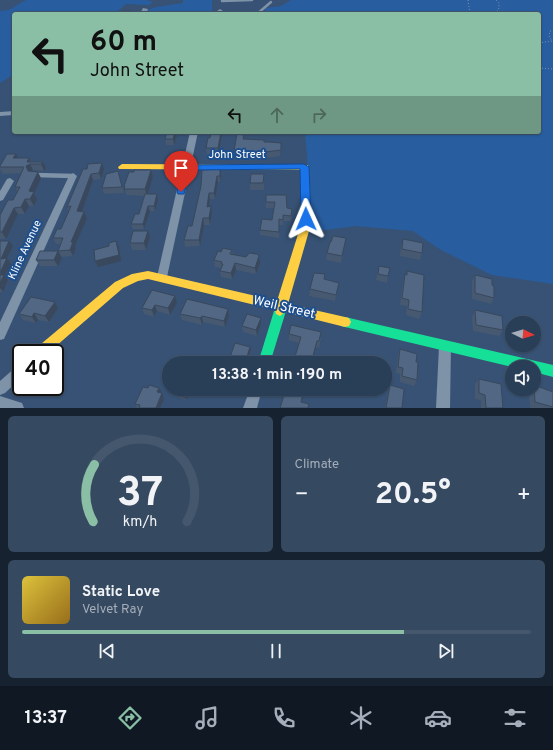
<!DOCTYPE html>
<meta charset="utf-8">
<style>
:root{--surface:#293e57;--page:#354961;--text:#f1f3f6;--muted:#a5aeba;--line:#45576d;--accent:#8abfa5}
body{margin:0;font-family:Overpass,sans-serif;background:var(--page);color:var(--text);height:100vh;display:flex;flex-direction:column;font-size:15px;white-space:nowrap}
*{box-sizing:border-box;margin:0}
p{font-size:13px;color:var(--muted)}
.icon{flex:none;width:22px;height:22px;fill:none;stroke:currentColor;stroke-width:2;stroke-linecap:round;stroke-linejoin:round}
.map{position:relative;height:408px;overflow:hidden}
.details{display:flex;flex-direction:column;gap:8px;padding:8px;background:#172230;flex:1}
.details>*{flex:none}
.top-card{position:absolute;left:12px;top:12px;width:529px;height:122px;border-radius:4px;box-shadow:0 1px 3px #0004,0 0 0 1px var(--line);background:#8abfa5;color:#111;overflow:hidden}
.needle{width:26px;rotate:95deg}
.fabs{position:absolute;left:505px;top:316px;display:grid;gap:8px}
.fabs a{display:grid;place-items:center;width:36px;height:36px;border-radius:50%;background:var(--surface);box-shadow:0 1px 3px #0004,0 0 0 1px var(--line);font-size:20px}
.speed{position:absolute;left:12px;top:344px;display:flex;gap:8px;font-size:20px;font-weight:700;text-align:center}
.speed>*{display:grid;place-content:center;width:52px;height:52px;border-radius:50%;background:var(--surface);box-shadow:0 1px 3px #0004,0 0 0 1px var(--line);line-height:1}
.speed .limit{border:2px solid #111;border-radius:6px;background:#fff;color:#111}
.pin{position:absolute;display:grid;place-items:center;width:34px;height:34px;color:#fff;margin:-41px -17px;border-radius:50% 50% 50% 0;rotate:-45deg;box-shadow:0 0 4px #0007}
.pin .icon{rotate:45deg}
.me{position:absolute;width:44px;margin:-22px;rotate:359deg;stroke-linejoin:round;filter:drop-shadow(0 0 3px #0008)}
.turn{display:flex;align-items:center;gap:14px;height:84px;padding:0 12px;font-size:18px}
.turn .icon{width:52px;height:52px;stroke-width:2.5}
.turn b{display:block;font-size:28px;line-height:34px}
.lanes{display:flex;align-items:center;height:38px;padding:0 12px;background:#0003;justify-content:center;gap:20px;direction:ltr}
.lanes .off{opacity:.35}
.big{font-size:30px;font-weight:700;line-height:1.1}
.details .card{flex:1;display:flex;flex-direction:column;justify-content:center;gap:6px;min-width:0;padding:0 14px;border-radius:6px;background:var(--page)}
.details .dial{align-items:center;gap:0}
.dial svg{height:104px;overflow:visible;fill:none;stroke:var(--line);stroke-width:7;stroke-linecap:round;text-anchor:middle}
.dial text{fill:var(--text);stroke:none}
.song{display:flex;align-items:center;gap:12px}
.cover{width:48px;height:48px;border-radius:6px;background:linear-gradient(135deg,hsl(50 70% 55%),hsl(40 70% 35%))}
.played{height:4px;border-radius:2px;background:linear-gradient(90deg,var(--accent) 75%,var(--line) 75%)}
.keys{display:flex;justify-content:space-around;direction:ltr}
.heat{display:flex;justify-content:space-between;align-items:center;font-size:22px;direction:ltr}
.details .tiles{flex:1;display:grid;gap:8px;grid-template-columns:1fr 1fr}
.card:last-child{grid-column:span 2}
.trip{position:absolute;left:162px;top:356px;width:230px;height:40px;border-radius:20px;background:var(--surface);box-shadow:0 1px 3px #0004,0 0 0 1px var(--line);font-weight:700;line-height:40px;text-align:center}
.tabs{display:flex;height:64px;justify-content:space-around;align-items:center;background:#101923;color:var(--muted)}
.tabs .icon{width:28px;height:28px}
.tabs .selected{color:var(--accent)}
.tabs b{font-size:18px;color:var(--text)}
.map>svg:first-child{display:block}
.green{fill:#285ea0}
.lines{fill:none;stroke-linecap:round;stroke-linejoin:round}
.path{stroke:#7e92a8;stroke-width:1;stroke-dasharray:1 2;stroke-linecap:butt}
.lane-far1{stroke:#7e92a8;stroke-width:2.5}
.lane{stroke:#7e92a8;stroke-width:4.5}
.street{fill:#7e92a8;fill-rule:evenodd}
.fast{fill:#16e098;fill-rule:evenodd}
.slow{fill:#ffcf43;fill-rule:evenodd}
.wall{fill:#465971}
.shaded-wall{fill:#39485c}
.building{fill:#516783;stroke:#39485c}
.route{fill:#1a73e8;stroke:#114b97}
.labels{text-anchor:middle;dominant-baseline:central;stroke-width:4;stroke-linejoin:round;paint-order:stroke}
.street-label{font-size:11px;fill:#fff;stroke:#1d4f8e}
.near-street-label{font-size:13px;fill:#fff;stroke:#1d4f8e}
</style>
<div class="map">
<svg width="553" height="408" viewBox="0 0 553 408">
<rect width="100%" height="100%" fill="#375274"/>
<g class="green">
<polygon points="26,0 146,0 153,2 149,5 126,4 114,14 14,14 14,74 0,83 0,11 9,10"/>
<polygon points="183,0 212,0 212,14 146,14 148,10 156,7 183,3"/>
<polygon points="291,0 553,0 553,284 492,275 441,250 413,231 356,226 310,232 309,180 305,132 539,132 539,14 262,14 265,13 266,8 281,6"/>
</g>
<g class="lines">
<g class="path">
<polyline points="468,0 470,14"/>
<polyline points="495,14 499,8 499,3 496,0"/>
<polyline points="539,43 552,41 549,36 550,31 553,31"/>
<polyline points="539,68 553,69"/>
</g>
<g class="lane-far1">
<polyline points="222,1 252,0"/>
<polyline points="257,14 271,2"/>
</g>
<polyline class="lane" points="35,175 73,176"/>
<g class="street">
<polygon points="143,8 148,9 146,14 140,14"/>
<polygon points="220,9 223,11 223,14 217,14 217,11"/>
<polygon points="14,111 14,115 0,116 0,112"/>
<polygon points="190,132 198,132 167,277 166,280 162,281 158,280 157,277"/>
<polygon points="73,173 77,176 4,339 0,340 0,322 69,176"/>
<polygon points="10,178 14,181 3,200 0,201 0,191 7,179"/>
<polygon points="445,341 449,342 451,346 450,408 436,408 439,346 441,342"/>
<polygon points="21,364 21,378 5,393 0,395 0,381 17,366"/>
<polygon points="250,389 262,389 257,408 243,408"/>
<polygon points="0,396 22,403 24,408 0,408"/>
</g>
<g class="fast">
<polygon points="280,306 284,308 286,311 270,363 258,363 274,311 276,308"/>
<polygon points="345,317 553,365 553,377 534,372 534,367 512,367 345,327 341,326 339,322 341,318"/>
</g>
<polygon class="slow" points="122,164 308,165 311,219 309,231 288,304 345,317 349,318 351,322 349,326 345,327 285,312 280,316 276,314 275,310 148,279 138,281 123,288 48,353 33,353 35,349 115,282 132,274 148,271 277,301 299,231 301,219 301,170 119,169 118,167"/>
</g>
<g class="wall">
<polygon points="14,116 14,130 11,124"/>
<polygon points="211,132 223,132 218,155 207,155 206,148 210,138"/>
<polygon points="176,133 177,136 174,145 166,145 165,139"/>
<polygon points="244,135 244,139 269,142 281,143 280,156 266,158 235,157 234,151"/>
<polygon points="18,158 29,158 32,162 43,162 46,168 44,171 33,170 32,171 41,178 34,194 37,199 34,206 29,206 25,214 18,214 6,239 0,239 0,215 13,200 17,192 15,187 21,173 3,174 0,169 0,166"/>
<polygon points="83,169 104,169 101,179 93,180 82,211 84,212 87,218 75,246 76,248 73,256 61,257 58,251 61,244 56,244 53,238 61,229 69,212 67,207"/>
<polygon points="220,169 221,176 220,182 218,182 215,199 210,199 209,206 211,206 212,213 210,225 204,225 200,246 185,247 184,240 192,226"/>
<polygon points="151,170 153,176 147,194 158,200 155,211 150,211 144,229 133,229 131,224 139,214 144,196 126,195 124,186 134,172"/>
<polygon points="118,171 124,193 104,194 102,188"/>
<polygon points="264,174 264,190 250,190 250,183"/>
<polygon points="266,195 287,208 292,209 291,221 283,221 283,225 279,225 279,238 260,235 260,230 272,220 274,208 266,208"/>
<polygon points="150,237 146,250 132,250 130,243"/>
<polygon points="346,238 341,263 326,260 327,253 331,242"/>
<polygon points="403,239 422,253 420,260 400,256 401,246"/>
<polygon points="0,241 13,246 7,258 11,264 5,276 8,280 3,292 0,292"/>
<polygon points="232,250 233,254 260,263 256,274 236,270 232,279 221,277 220,271 221,268 215,267 214,260 221,252"/>
<polygon points="58,251 62,258 58,266 40,266 36,260"/>
<polygon points="379,266 388,276 387,283 376,280"/>
<polygon points="407,271 422,312 419,319 406,315 407,306 400,305 403,281 405,274 406,274"/>
<polygon points="475,275 492,285 494,298 491,304 472,299 472,281"/>
<polygon points="324,280 339,283 335,301 309,296 310,289"/>
<polygon points="175,296 177,303 170,315 157,311 154,317 144,314 142,308"/>
<polygon points="55,302 58,308 49,322 38,320 36,323 23,320 19,314"/>
<polygon points="228,309 229,316 225,327 203,322 202,325 182,320 180,314"/>
<polygon points="475,310 503,330 499,336 473,331 472,317"/>
<polygon points="261,318 261,324 257,336 243,332 242,326"/>
<polygon points="289,334 321,338 319,348 316,347 312,363 293,363 299,343 289,340"/>
<polygon points="400,349 416,362 417,380 414,386 400,382 400,374 396,373 398,355"/>
<polygon points="251,350 246,363 230,363 229,360"/>
<polygon points="479,379 503,408 481,408 481,400 475,399 475,384"/>
<polygon points="390,385 402,408 385,408 388,390"/>
<polygon points="148,388 159,388 164,399 160,408 137,408 135,404"/>
<polygon points="530,389 553,392 553,408 530,408 529,391"/>
<polygon points="175,394 189,394 187,400 176,397"/>
</g>
<g class="shaded-wall">
<polygon points="174,132 176,132 177,136 174,145 173,139"/>
<polygon points="221,132 223,132 218,155 218,148"/>
<polygon points="16,154 19,160 13,158"/>
<polygon points="29,158 32,164 30,164 33,170 30,172 28,171 26,166 27,162"/>
<polygon points="43,162 46,168 44,171 41,164"/>
<polygon points="102,163 104,169 101,179 99,173"/>
<polygon points="220,169 221,176 220,182"/>
<polygon points="151,170 153,176 147,196 145,189"/>
<polygon points="38,172 41,178 34,194 37,199 34,206 30,199 29,191"/>
<polygon points="91,174 93,180 80,217 77,211"/>
<polygon points="217,176 218,182 215,199 214,193"/>
<polygon points="209,193 210,199 208,213 207,207"/>
<polygon points="157,194 158,200 155,211 154,206"/>
<polygon points="25,199 29,206 25,214 21,207"/>
<polygon points="148,206 150,211 144,229 143,224"/>
<polygon points="211,206 212,213 210,225 209,218"/>
<polygon points="14,208 18,214 6,239 2,232"/>
<polygon points="84,212 87,218 75,246 76,248 73,256 70,250 71,242"/>
<polygon points="203,218 204,225 200,246 199,240"/>
<polygon points="148,231 150,237 146,250 144,243"/>
<polygon points="9,241 13,246 7,258 11,264 5,276 8,280 3,292 0,288 1,259"/>
<polygon points="116,241 119,247 121,261 98,267 95,261"/>
<polygon points="58,251 62,258 58,266 54,260"/>
<polygon points="259,256 260,263 256,274 255,268"/>
<polygon points="235,263 236,270 232,279 231,273"/>
<polygon points="175,296 177,303 170,315 168,308"/>
<polygon points="55,302 58,308 49,322 45,316"/>
<polygon points="155,305 157,311 154,317 152,310"/>
<polygon points="228,309 229,316 225,327 224,321"/>
<polygon points="34,313 38,320 36,323 32,317"/>
<polygon points="202,316 203,322 202,325 200,318"/>
<polygon points="261,318 261,324 257,336 256,330"/>
<polygon points="317,341 316,347 312,363 311,363"/>
<polygon points="250,347 251,350 246,363 245,363"/>
<polygon points="33,387 48,387 36,391"/>
<polygon points="159,388 162,393 157,392"/>
<polygon points="304,389 305,389 300,407 301,402"/>
<polygon points="188,392 189,394 187,400 186,398"/>
<polygon points="162,393 164,399 160,408 156,408"/>
</g>
<g class="building">
<polygon points="122,11 131,11 129,14 120,14"/>
<polygon points="14,116 14,123 11,124"/>
<polygon points="167,132 175,132 173,139 165,139"/>
<polygon points="211,132 221,132 218,148 206,148 208,138 210,138"/>
<polygon points="237,134 244,135 243,139 264,140 264,142 269,142 281,143 281,150 266,152 234,151"/>
<polygon points="7,154 16,154 13,158 29,158 27,162 43,162 41,164 30,164 26,166 28,171 38,172 29,191 34,192 30,199 25,199 21,207 14,208 2,232 0,232 0,215 8,200 13,200 20,187 15,187 24,167 0,167 0,166"/>
<polygon points="102,163 99,173 91,174 77,211 84,212 71,242 73,242 70,250 58,251 63,238 53,238 57,229 61,229 71,206 67,207 83,169 87,169 88,164"/>
<polygon points="220,169 220,176 217,176 214,193 209,193 207,207 211,206 209,218 203,218 199,240 184,240 188,226 192,226 201,186 202,170"/>
<polygon points="134,170 151,170 145,189 124,189 125,186 124,186 129,172 134,172"/>
<polygon points="118,171 122,187 102,188 106,174"/>
<polygon points="251,174 264,174 263,183 250,183"/>
<polygon points="145,194 157,194 154,206 148,206 143,224 131,224 135,214 139,214"/>
<polygon points="266,195 286,195 287,208 292,209 291,216 283,215 283,220 279,219 279,232 260,230 262,219 272,220 275,202 266,202"/>
<polygon points="133,231 148,231 144,243 130,243"/>
<polygon points="333,236 346,238 342,256 327,253 330,242 331,242"/>
<polygon points="403,239 423,243 422,253 402,249"/>
<polygon points="0,241 9,241 1,259 7,258 0,273"/>
<polygon points="116,241 119,255 95,261 94,250 109,246 109,243"/>
<polygon points="223,248 232,250 230,254 246,257 249,253 257,254 259,256 255,268 235,263 231,273 220,271 223,264 221,264 222,262 214,260 218,251 221,252"/>
<polygon points="40,251 58,251 54,260 36,260"/>
<polygon points="379,266 390,268 388,276 378,274"/>
<polygon points="407,271 424,275 422,312 408,309 409,300 402,298 405,274 407,275"/>
<polygon points="314,273 325,274 324,279 339,283 336,295 310,289"/>
<polygon points="0,275 4,275 0,283"/>
<polygon points="475,275 492,279 492,285 494,286 494,298 475,293"/>
<polygon points="152,290 175,296 168,308 155,305 152,310 142,308"/>
<polygon points="31,297 55,302 45,316 34,313 32,317 19,314"/>
<polygon points="187,299 228,309 224,321 202,316 200,318 180,314"/>
<polygon points="475,310 502,316 503,330 476,325"/>
<polygon points="247,314 261,318 256,330 242,326"/>
<polygon points="291,325 321,332 319,341 317,341 311,363 293,363 301,337 289,334"/>
<polygon points="235,343 250,347 245,363 242,363 229,360"/>
<polygon points="400,349 417,354 416,362 418,362 417,380 402,376 403,368 398,367"/>
<polygon points="479,379 501,384 503,408 486,408 485,395 479,393"/>
<polygon points="149,385 159,388 157,392 162,393 156,408 139,408 140,405 135,404 143,387 148,388"/>
<polygon points="390,385 404,389 402,408 386,408"/>
<polygon points="534,385 553,392 553,407 535,402"/>
<polygon points="177,389 180,389 188,392 186,398 175,394"/>
<polygon points="286,389 304,389 301,402 309,404 308,408 280,408"/>
</g>
<polygon class="route" points="304,164 309,167 311,219 306,222 301,219 300,169 190,170 184,194 178,194 177,192 183,167 187,165"/>
<g class="labels">
<g class="street-label">
<text x="237" y="155">John Street</text>
<text transform="translate(25 250) rotate(-65)">Kline Avenue</text>
</g>
<g class="near-street-label">
<text transform="translate(284 308) rotate(13)">Weil Street</text>
</g>
</g>
</svg>
<div class="fabs">
<a><svg class="needle" viewBox="-14 -14 28 28"><path d="M0-13l5 13h-10z" fill="#e53935"/><path d="M0 13l5-13h-10z" fill="#a5aeba"/></svg></a>
<a><svg class="icon" aria-label="sound" viewBox="0 0 24 24"><path d="M4 9h4l5-4v14l-5-4H4zM17 9q2 3 0 6"/></svg></a>
</div>
<div class="speed"><div class="limit">40</div></div>
<div class="pin" style="left:181px;top:192px;background:#d93025"><svg class="icon" aria-label="arrive" viewBox="0 0 24 24"><path d="M6 21V4h12l-3 4 3 4H6"/></svg></div>
<svg class="me" style="left:306px;top:219px" viewBox="-20 -20 40 40"><path d="M0-17L14 15 0 8-14 15z" fill="#1a73e8" stroke="#fff" stroke-width="4"/></svg>
<div class="trip">13:38 · 1 min · 190 m</div>
<div class="top-card">
<div class="turn"><svg class="icon" aria-label="left" viewBox="0 0 24 24"><path d="M17 20v-9H6M10 6l-5 5 5 5"/></svg><div><b>60 m</b>John Street</div></div>
<div class="lanes"><svg class="icon" aria-label="left" viewBox="0 0 24 24"><path d="M17 20v-9H6M10 6l-5 5 5 5"/></svg><svg class="icon off" aria-label="ahead" viewBox="0 0 24 24"><path d="M12 20V5M6 11l6-6 6 6"/></svg><svg class="icon off" aria-label="right" viewBox="0 0 24 24"><path d="M7 20v-9h11M14 6l5 5-5 5"/></svg></div>
</div>
</div>
<section class="details">
<div class="tiles">
<div class="card dial"><svg viewBox="0 0 100 80">
<path d="M14 69A42 42 0 1 1 86 69"/>
<path d="M14 69A42 42 0 0 1 15 25" stroke="#8abfa5"/>
<text x="50" y="56" font-size="32" font-weight="700">37</text>
<text x="50" y="72" font-size="11">km/h</text>
</svg></div>
<div class="card"><p>Climate</p>
<div class="heat"><a>−</a><b class="big">20.5°</b><a>+</a></div>
</div>
<div class="card">
<div class="song"><i class="cover"></i><div><b>Static Love</b><p>Velvet Ray</p></div></div>
<div class="played"></div>
<div class="keys"><svg class="icon" aria-label="previous" viewBox="0 0 24 24"><path d="M18 5L8 12l10 7zM5 5v14"/></svg><svg class="icon" aria-label="pause" viewBox="0 0 24 24"><path d="M8 5v14M16 5v14"/></svg><svg class="icon" aria-label="next" viewBox="0 0 24 24"><path d="M6 5l10 7-10 7zM19 5v14"/></svg></div>
</div>
</div>
</section>
<nav class="tabs">
<b>13:37</b>
<svg class="icon selected" aria-label="directions" viewBox="0 0 24 24"><path d="M12 3l9 9-9 9-9-9zM9 14v-3h6M13 9l2 2-2 2"/></svg>
<svg class="icon" aria-label="music" viewBox="0 0 24 24"><path d="M9 18V5l10-2v13"/><circle cx="6" cy="18" r="3"/><circle cx="16" cy="16" r="3"/></svg>
<svg class="icon" aria-label="phone" viewBox="0 0 24 24"><path d="M5 4h4l2 5-3 2q2 4 5 5l2-3 5 2v4C11 20 4 13 5 4z"/></svg>
<svg class="icon" aria-label="climate" viewBox="0 0 24 24"><path d="M12 3v18M4 7l16 10M4 17L20 7"/></svg>
<svg class="icon" aria-label="car" viewBox="0 0 24 24"><path d="M5 17H2v-5l4-1 3-4h7l3 4 3 1v5h-3M9 17h6M6 11h13"/><circle cx="7" cy="17" r="2"/><circle cx="17" cy="17" r="2"/></svg>
<svg class="icon" aria-label="filters" viewBox="0 0 24 24"><path d="M4 7h16M4 17h16"/><circle cx="9" cy="7" r="2"/><circle cx="15" cy="17" r="2"/></svg>
</nav>
